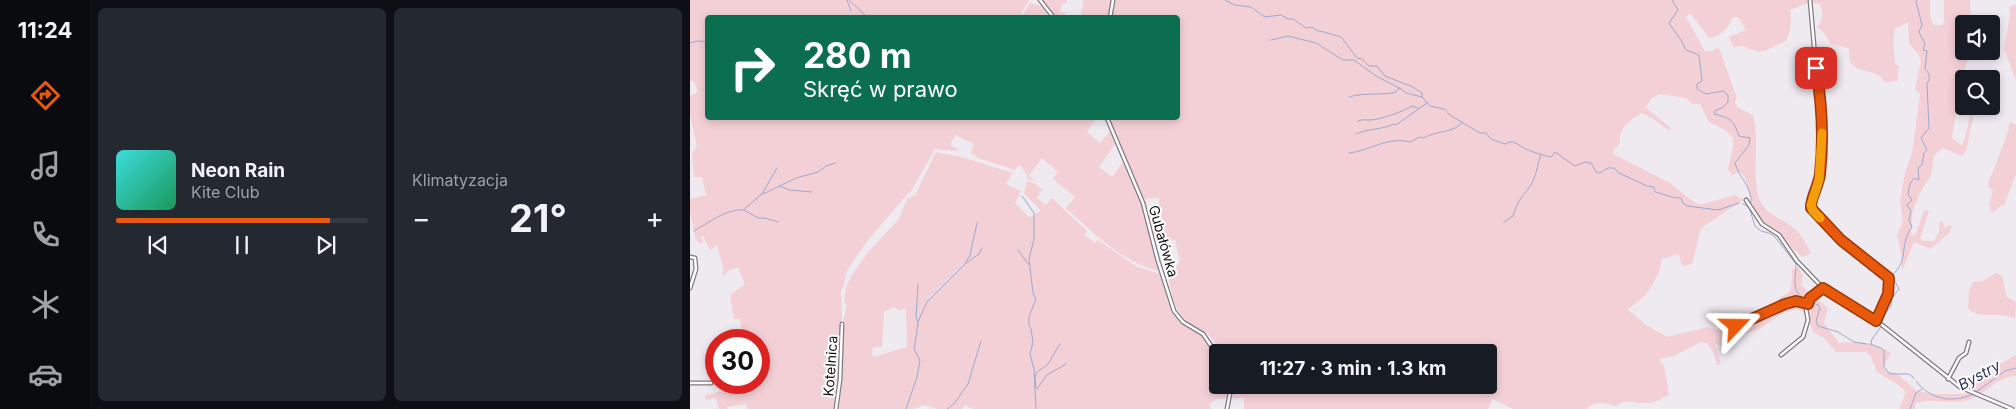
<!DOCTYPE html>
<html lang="pl">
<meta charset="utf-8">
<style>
:root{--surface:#171b24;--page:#242831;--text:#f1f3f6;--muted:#9ea1a6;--line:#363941;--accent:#ea580c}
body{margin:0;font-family:Inter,sans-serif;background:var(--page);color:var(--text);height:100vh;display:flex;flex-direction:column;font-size:19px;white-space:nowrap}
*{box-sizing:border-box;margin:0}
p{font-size:16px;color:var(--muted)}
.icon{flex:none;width:28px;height:28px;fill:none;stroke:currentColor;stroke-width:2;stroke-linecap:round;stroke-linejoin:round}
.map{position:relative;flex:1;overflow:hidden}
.panel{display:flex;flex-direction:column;gap:8px;padding:8px;background:#0d0f14;width:600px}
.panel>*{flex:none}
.banner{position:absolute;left:15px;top:15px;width:475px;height:105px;border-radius:5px;box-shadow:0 2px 8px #0003;background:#0b6e4f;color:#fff;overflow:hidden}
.controls{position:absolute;left:1265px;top:15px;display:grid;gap:10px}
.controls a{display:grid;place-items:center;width:45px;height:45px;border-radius:5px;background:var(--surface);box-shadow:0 2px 8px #0003;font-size:25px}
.speed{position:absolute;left:15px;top:329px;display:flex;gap:10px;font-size:25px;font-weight:700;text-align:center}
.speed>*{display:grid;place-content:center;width:65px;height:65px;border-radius:50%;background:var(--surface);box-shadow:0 2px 8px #0003;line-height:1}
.speed .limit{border:8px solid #d22;background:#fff;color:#111}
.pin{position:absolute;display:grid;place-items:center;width:42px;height:42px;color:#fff;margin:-21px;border-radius:10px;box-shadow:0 2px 8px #0006}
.me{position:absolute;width:55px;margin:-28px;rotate:67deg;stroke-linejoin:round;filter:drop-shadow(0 0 4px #0008)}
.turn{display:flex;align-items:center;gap:18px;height:105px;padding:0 15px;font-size:22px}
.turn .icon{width:65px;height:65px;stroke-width:2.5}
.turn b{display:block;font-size:35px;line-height:42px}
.big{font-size:38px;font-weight:700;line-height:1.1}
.panel .card{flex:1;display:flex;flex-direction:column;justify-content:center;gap:8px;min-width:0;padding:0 18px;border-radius:8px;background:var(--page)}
.song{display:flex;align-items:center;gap:15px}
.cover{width:60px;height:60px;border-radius:8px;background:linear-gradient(135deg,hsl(180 70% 55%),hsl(150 70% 35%))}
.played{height:5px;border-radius:2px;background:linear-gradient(90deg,var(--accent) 85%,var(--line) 85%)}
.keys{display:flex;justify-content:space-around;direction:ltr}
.heat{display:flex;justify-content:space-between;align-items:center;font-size:28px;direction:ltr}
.panel .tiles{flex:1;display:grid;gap:8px;grid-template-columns:repeat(2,1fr)}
.trip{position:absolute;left:519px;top:344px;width:288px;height:50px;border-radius:5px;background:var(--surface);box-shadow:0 2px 8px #0003;font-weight:700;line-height:50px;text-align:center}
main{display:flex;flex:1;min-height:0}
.tabs{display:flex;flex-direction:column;width:90px;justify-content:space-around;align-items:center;background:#090b0e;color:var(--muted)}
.tabs .icon{width:35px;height:35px}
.tabs .on{color:var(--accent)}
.tabs b{font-size:22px;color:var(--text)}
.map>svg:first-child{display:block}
.green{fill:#f3d0d6;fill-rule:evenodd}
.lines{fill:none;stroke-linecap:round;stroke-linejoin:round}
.stream{stroke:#9ea8cc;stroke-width:1}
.street-casing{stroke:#807b81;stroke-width:5}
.street{stroke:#fff;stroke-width:2.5}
.route-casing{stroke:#983908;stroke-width:12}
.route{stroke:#ea580c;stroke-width:9}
.slow{stroke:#f59e0b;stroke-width:9}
.labels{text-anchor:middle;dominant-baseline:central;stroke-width:4;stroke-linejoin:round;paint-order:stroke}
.street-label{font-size:14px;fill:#110f12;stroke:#fff}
.water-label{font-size:15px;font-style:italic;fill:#2d3565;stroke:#fff}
</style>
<main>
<nav class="tabs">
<b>11:24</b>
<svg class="icon on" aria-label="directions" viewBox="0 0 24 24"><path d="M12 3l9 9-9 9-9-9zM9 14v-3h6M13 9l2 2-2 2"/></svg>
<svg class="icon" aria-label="music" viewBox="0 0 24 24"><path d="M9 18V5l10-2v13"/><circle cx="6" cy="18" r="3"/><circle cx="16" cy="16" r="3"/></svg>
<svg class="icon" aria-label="phone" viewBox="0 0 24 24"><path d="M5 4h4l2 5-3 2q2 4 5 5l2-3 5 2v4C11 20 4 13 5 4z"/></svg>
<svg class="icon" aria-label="climate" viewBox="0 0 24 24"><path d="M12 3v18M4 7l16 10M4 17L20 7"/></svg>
<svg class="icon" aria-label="car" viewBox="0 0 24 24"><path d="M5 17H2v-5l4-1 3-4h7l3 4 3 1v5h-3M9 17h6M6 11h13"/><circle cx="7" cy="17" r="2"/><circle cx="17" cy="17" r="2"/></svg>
</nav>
<section class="panel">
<div class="tiles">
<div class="card">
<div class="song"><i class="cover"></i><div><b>Neon Rain</b><p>Kite Club</p></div></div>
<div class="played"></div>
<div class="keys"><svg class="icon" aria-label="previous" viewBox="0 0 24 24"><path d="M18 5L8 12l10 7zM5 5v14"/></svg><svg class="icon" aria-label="pause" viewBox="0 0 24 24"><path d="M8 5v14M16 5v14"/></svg><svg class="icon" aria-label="next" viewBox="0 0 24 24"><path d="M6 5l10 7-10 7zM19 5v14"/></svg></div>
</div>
<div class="card"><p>Klimatyzacja</p>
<div class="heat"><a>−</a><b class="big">21°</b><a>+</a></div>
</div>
</div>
</section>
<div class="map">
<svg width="1326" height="409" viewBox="0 0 1326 409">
<rect width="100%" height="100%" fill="#efe9f0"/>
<g class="green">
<path d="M0,0H339L329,17L18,18V118H406L397,132L410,143L421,130L425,144L409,167L422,177L433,162L452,203L470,271C433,263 403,233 376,208L385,197L363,179L368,172L352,158L339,175L344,181L337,179L338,176L329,164L325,170L288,158L281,153L284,144L265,135L260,145L268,149L267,151L245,149L220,193H218C198,218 175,241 158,269C154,276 156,284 151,291C151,305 155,354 148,364L149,389L145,409H57L56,404L37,407V409H29L26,398L15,400V395L36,390V383L69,382V340H47L52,335L50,319H44L40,295L55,284L48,267L38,271L33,278V268L27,245L20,250L13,236L11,237L13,243L9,244V241H6L0,212V199L16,195L12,177H4L2,153L7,147L0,114V96L8,92L4,81H0Z"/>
<polygon points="351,0 377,0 377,3 372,3 370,12 375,13 374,17 365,17"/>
<polygon points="394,0 421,0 419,17 390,18"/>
<path d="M424,0H1240V15L1243,25H1252L1254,21V0H1280L1281,24H1274V51H1280L1270,87L1262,138L1271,145L1274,142L1281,111L1284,113L1276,151L1272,156L1252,148L1244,156L1241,175L1229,195L1222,213L1221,235L1223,236L1226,233L1234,211L1237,210L1239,212L1230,238L1233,241H1244L1249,232L1250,221L1253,222L1254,228L1260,225L1262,226L1260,232L1241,249L1224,242L1212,271V258L1207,235L1213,221L1210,201L1215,173L1222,153L1230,94L1225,89L1231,61L1228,53L1219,44L1218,22L1205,29L1203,40L1205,63L1209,67L1207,81L1195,82C1184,67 1175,75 1164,66C1157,62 1161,54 1158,48L1141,44L1134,33L1127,27C1133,21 1134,11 1129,3L1115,4L1100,10C1102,22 1101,30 1096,41L1074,51L1067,52L1062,49L1060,50L1055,46L1043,47L1039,37L1056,30L1048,17H1043C1037,29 1033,35 1019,38L1000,13L996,17L1015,51H1023L1028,47L1031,53L1047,98L1045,102L1048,108L1063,115C1071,141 1059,184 1072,204C1080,217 1096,220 1106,230C1113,236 1117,246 1121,253L1113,257L1099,246L1087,231L1070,219L1065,211L1055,177L1050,172L1042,175L1038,169L1043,148V138L1035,130L1019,122L1010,104H1002L996,98L969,94L961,99L956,108L981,128L980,131L962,118L952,113C940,120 928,128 930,143L924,150L923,154L980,183L1005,203L1010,205L1045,195L1053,200L1011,228L1002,264L992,266L989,254L972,259C967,282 957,298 937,309L956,325L977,337L1017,327L1033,331H1044L1084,312L1082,305C1099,286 1102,302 1102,270L1109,267L1113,277L1111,285L1138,308L1134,323L1149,343C1166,341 1186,342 1201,353L1193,367L1196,371L1206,373L1227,391L1245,394H1277L1283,375L1300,379L1308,365L1326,355V376C1308,376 1297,393 1281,399C1263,406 1243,397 1226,403L1225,409H1209L1216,392L1208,385L1187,372L1180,355L1175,352H1146L1134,338L1124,333L1115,313L1107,309L1093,313L1069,329L1055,334L1035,347L1025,344L1031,364L1027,365L1024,354L1017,343L1011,342L984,356L970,359L971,364L974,366L979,395C973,398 965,403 957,403C945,404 937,398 926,406C916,403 906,400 897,409H823L803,399L798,409H554V398H541L542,393L541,385H798V352H530C519,327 510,334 494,318C483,308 481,289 478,275L483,271L490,261L485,240L475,241L473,235L464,236L458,214L470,215L469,198L453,199L419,118H488V18L422,17Z"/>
<polygon points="339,3 352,6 358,17 332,17"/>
<polygon points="1325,5 1326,6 1326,80 1314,49 1320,14 1319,7"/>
<polygon points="1320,122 1326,125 1326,174 1314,205 1310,206 1303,213 1299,206 1303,190 1299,188 1298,184 1318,132"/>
<path d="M246,152L272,157L322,173L316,184L331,191L325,203L339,217L351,211L334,193L337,181L346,184L352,190L347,198L356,205L362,198L397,231L394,235L405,243L408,240L447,267L471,274C474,284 480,308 484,314C490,322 498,327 505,332C528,347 527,360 528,385H536L539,393L537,398L526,399L519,404L521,409H283L275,405L272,409H247L235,405L223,409H148L152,388L153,322L157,305L154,300L156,288L161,276L180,250L209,219L217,199L225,195ZM203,307L209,310L216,309L217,347L183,357L182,348L192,346L194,312Z"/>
<path d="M1306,273L1311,275C1315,282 1314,289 1317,297L1326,302L1325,319C1310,310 1290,321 1278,308L1279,290L1283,282L1293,281Z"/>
</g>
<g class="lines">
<g class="stream">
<polyline points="157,0 161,11"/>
<polyline points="159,0 178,18"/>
<polyline points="535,0 545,5 561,7 575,17 591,15 598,19 603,19 616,28 622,27 628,31 634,32 651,37 667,58 672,59 679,66 687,66 695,76 723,87 732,93 732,97"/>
<path d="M982,0L988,10L979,23L991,40L996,50L1009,55L1012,81L1007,84V89L1016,94L1033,91L1038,95V102L1032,108L1026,110L1024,114C1040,118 1043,119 1049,136L1060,138L1059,145L1045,163C1049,178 1062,186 1061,203"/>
<path d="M581,40L598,36L626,43L653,60H664L686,76L711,89L716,93L732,97L740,106L754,109L761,116L790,133H796L801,139L815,144C824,139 826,144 834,148C836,150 858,157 861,157L865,152L885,166L895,162L901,163L906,172L910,173L918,168H924L929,173L957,186L964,187L965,192C975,194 981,198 991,198L993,203L997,206L1028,210L1049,203"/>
<polyline points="0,43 7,41 18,42"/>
<path d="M659,97C674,92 690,96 706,92L709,88"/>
<path d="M668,121C673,119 675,120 680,120C690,120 714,111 722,106L728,108"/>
<path d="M666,134C675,129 696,129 703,124L706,125L737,103"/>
<path d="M659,153C679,151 698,136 720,142L730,137L734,138C746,130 763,134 773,122"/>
<polyline points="89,186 100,190 122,192"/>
<polyline points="73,194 106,178 128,172 136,166 145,163"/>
<polyline points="332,196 344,213 344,239 339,259 343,293 346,299 339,317 339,325 341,329 343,342 340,354 344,369 346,409"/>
<path d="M1053,204L1059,207L1065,226L1071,231L1079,233L1085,237L1106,264C1106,278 1100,293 1117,300"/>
<polyline points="54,210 68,218 75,218 88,222"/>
<path d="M814,222L823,216C828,197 835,196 843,181C847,172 848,163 851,154"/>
<path d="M4,231C18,223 36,209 53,210L72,194L87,168"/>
<polyline points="328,250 339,265"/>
<polyline points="276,262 280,255 287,223"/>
<polyline points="228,284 226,317 228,322"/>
<polyline points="1121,302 1128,305 1130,308 1126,321 1128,326 1148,332 1164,342 1177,344"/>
<path d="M1192,323L1193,316L1201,306L1202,298L1209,289L1203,278V274C1219,261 1209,244 1222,227L1219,220L1221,211L1217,205L1222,200L1218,194L1220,184L1224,178L1229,180L1228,169L1232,164L1234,153L1237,150L1231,138L1239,128L1237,84C1241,77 1240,74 1235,69L1237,51L1233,50L1235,44L1229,32L1232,25L1226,2L1227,0"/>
<polyline points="1180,344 1191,348 1194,351 1194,367 1200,374 1219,374 1224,378"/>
<polyline points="1181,344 1182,339 1191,327"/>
<path d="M1226,381C1239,399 1262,404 1283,394"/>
<path d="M346,388C342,365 352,374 360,361C363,356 366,350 370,344"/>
<polyline points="347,389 357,375 376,364"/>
<polyline points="1286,392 1315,371 1326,368"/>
<polyline points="216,409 227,377 230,360 224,349 226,337 228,322 237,302 276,263 289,254 292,248"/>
<polyline points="257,409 264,404 278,384 291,341"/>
<polyline points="1220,409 1226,393 1232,389"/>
</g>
<defs>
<g id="street">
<polyline points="350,0 364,18"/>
<polyline points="1120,0 1126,68 1133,118 1129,180 1121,205 1126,214 1151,240 1199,278 1198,294 1186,321"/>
<polyline points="420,18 423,0"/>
<polyline points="417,118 453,203 468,261 484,311 493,322 513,334 528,356"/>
<polyline points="1056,200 1072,224 1089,235 1107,261 1133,288 1192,325 1270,387 1322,409"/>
<polyline points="0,257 5,258 6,269 0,288"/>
<polyline points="1046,327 1095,304 1106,301 1118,303"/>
<polyline points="1091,355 1113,337 1118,320 1116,309 1120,298 1133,288"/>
<polyline points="1258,379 1269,358 1276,353 1279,342"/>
<polyline points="0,383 21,383"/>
<polyline points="146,409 150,380 152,324"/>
<polyline points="537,409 540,393 539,385"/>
</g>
</defs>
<use href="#street" class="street-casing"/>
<use href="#street" class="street"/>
</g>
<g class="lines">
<defs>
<path id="route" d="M1046,326L1095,304L1106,301L1118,304L1120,298L1133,288L1186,321L1198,294L1199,278L1151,240L1121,208C1120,199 1129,185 1130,174C1134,138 1132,104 1126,68"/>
</defs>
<use href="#route" class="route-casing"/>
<use href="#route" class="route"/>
<polyline class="slow" points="1130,218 1123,211 1121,205 1129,180 1132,133"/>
</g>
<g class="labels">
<g class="street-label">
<text transform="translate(474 241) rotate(74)">Gubałówka</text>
<text transform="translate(140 366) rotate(-86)">Kotelnica</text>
</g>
<g class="water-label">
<text transform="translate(1289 375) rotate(-29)">Bystry</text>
</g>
</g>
</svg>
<div class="controls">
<a><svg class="icon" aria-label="sound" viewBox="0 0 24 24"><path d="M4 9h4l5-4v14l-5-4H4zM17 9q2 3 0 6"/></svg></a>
<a><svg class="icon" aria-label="search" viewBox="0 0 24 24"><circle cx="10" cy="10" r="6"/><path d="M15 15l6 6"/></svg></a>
</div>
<div class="speed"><div class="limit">30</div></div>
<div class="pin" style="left:1126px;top:68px;background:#d93025"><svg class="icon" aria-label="arrive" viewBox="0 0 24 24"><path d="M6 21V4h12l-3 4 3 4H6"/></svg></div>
<svg class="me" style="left:1046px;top:326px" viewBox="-20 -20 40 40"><path d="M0-17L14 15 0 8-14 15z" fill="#ea580c" stroke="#fff" stroke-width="4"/></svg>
<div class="trip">11:27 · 3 min · 1.3 km</div>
<div class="banner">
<div class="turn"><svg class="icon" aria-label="right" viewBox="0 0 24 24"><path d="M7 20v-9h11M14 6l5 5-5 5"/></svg><div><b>280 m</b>Skręć w prawo</div></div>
</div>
</div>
</main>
